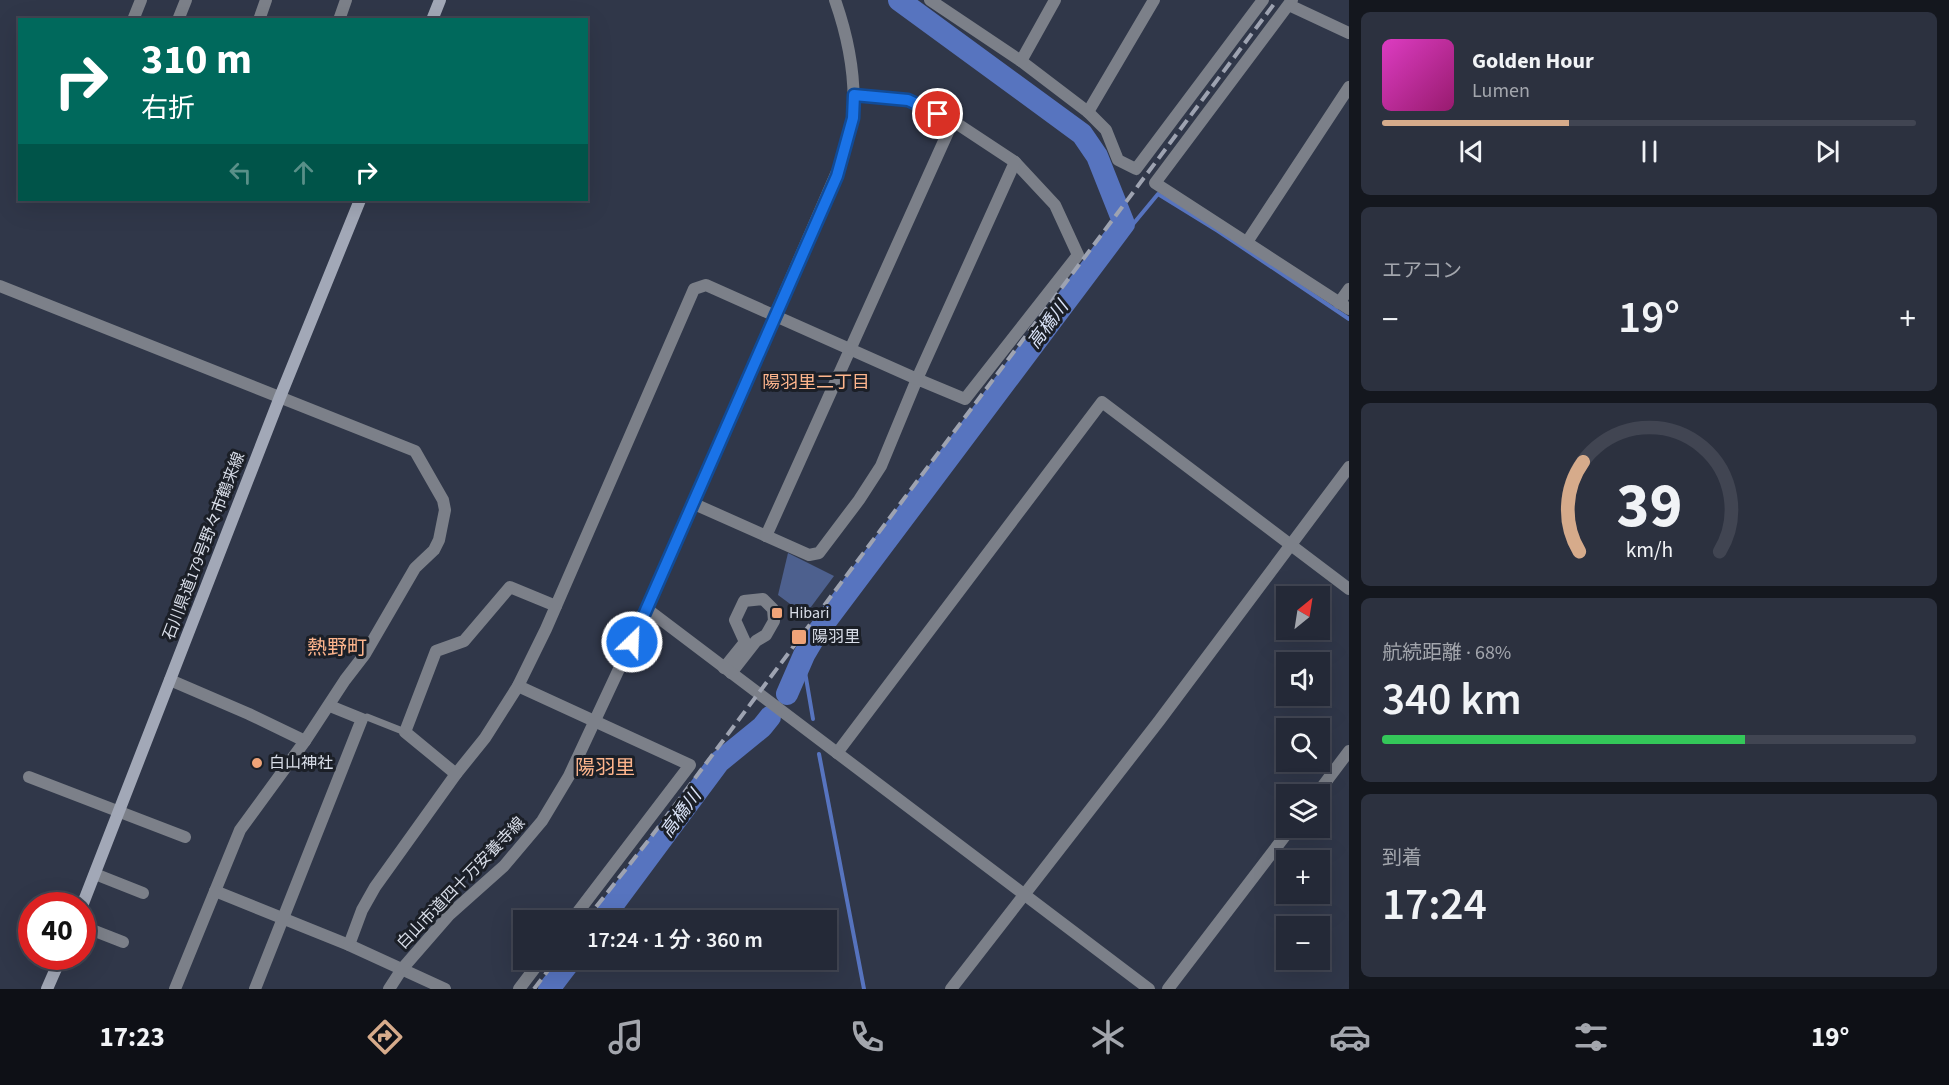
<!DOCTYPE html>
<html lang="ja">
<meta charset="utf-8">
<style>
:root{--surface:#242937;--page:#2c313f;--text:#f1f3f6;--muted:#a3a6ad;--line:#414552;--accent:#d6ab8b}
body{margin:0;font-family:"Source Sans 3","Noto Sans JP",sans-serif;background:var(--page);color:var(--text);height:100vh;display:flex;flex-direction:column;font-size:22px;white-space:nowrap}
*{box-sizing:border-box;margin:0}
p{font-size:20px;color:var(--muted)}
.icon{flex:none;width:33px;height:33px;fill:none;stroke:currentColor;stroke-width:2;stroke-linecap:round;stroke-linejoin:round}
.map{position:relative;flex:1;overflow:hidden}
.panel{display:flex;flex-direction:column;gap:12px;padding:12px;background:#14171e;width:600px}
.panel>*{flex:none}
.top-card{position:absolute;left:18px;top:18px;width:570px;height:183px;border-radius:0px;box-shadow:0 6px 24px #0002,0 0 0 2px var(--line);background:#00695c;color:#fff;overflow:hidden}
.needle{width:39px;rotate:30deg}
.tools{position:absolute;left:1276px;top:586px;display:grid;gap:12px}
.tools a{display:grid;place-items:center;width:54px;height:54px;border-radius:0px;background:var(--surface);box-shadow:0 6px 24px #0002,0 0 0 2px var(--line);font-size:30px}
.speed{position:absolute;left:18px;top:892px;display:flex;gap:12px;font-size:30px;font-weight:700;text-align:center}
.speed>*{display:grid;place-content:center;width:78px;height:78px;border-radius:50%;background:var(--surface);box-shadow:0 6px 24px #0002,0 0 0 2px var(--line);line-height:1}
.speed .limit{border:9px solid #d22;background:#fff;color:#111}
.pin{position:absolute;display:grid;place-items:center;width:51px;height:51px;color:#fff;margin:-26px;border:3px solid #fff;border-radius:50%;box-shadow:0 2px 6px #0007}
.me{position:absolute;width:66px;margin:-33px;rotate:24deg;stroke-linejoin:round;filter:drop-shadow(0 0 4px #0008)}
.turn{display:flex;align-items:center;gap:21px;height:126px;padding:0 24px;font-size:27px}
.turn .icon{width:78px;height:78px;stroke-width:2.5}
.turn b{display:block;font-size:42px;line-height:51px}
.lanes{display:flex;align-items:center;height:57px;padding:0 24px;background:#0003;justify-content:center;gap:30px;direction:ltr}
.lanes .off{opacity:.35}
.big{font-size:45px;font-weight:600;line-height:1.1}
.panel .tile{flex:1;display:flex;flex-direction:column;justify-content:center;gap:9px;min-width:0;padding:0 21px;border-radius:9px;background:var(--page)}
.panel .dial{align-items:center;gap:0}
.dial svg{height:156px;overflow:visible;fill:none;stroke:var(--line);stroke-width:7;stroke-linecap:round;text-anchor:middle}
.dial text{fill:var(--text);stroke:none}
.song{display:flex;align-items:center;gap:18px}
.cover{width:72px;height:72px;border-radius:9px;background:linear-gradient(135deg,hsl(310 70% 55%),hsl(320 70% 35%))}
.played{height:6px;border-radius:3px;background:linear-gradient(90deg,var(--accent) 35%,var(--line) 35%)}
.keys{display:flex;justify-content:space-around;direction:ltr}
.heat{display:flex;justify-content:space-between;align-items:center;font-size:33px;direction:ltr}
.charge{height:9px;border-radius:4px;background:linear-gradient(90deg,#34c759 68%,var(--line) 0)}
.trip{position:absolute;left:513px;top:910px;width:324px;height:60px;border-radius:0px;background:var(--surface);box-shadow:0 6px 24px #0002,0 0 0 2px var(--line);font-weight:600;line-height:60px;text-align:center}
.tab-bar{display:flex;height:96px;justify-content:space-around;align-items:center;background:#0e1016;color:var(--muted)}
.tab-bar .icon{width:42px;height:42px}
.tab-bar .active{color:var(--accent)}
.tab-bar b{font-size:27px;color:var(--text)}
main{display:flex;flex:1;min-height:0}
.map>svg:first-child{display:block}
.green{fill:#4d608e}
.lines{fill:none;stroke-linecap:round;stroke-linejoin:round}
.stream{stroke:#5774bf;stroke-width:4}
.river{stroke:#5774bf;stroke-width:22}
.service{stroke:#7c8089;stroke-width:7}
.minor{stroke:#7c8089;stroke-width:12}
.tertiary{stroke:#7c8089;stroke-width:12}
.secondary{stroke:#a2a8b7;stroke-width:12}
.rail{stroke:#9ea3b1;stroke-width:4;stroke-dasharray:12 6;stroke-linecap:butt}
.route-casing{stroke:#114b97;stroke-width:15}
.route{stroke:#1a73e8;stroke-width:10}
.poi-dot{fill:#efa378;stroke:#1b1f27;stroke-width:2}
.labels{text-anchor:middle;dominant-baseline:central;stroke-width:6;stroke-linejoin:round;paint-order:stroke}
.street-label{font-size:16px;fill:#d9dee9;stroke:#1b1f27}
.poi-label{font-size:16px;fill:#d9dee9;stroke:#1b1f27;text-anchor:start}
.water-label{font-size:18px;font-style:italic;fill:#dbe4f9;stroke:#1b1f27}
.neighbourhood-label{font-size:18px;fill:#feb58d;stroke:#1b1f27}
.quarter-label{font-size:20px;fill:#feb58d;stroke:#1b1f27}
</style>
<main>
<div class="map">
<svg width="1349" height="989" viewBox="0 0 1349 989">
<rect width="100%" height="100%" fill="#303749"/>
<polygon class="green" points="788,553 834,576 805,615 778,595"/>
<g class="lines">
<g class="stream">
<polyline points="1124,224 1134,223 1158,194 1218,231 1349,319"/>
<polyline points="804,655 805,672 813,719"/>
<polyline points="819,754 864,989"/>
</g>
<g class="river">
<polyline points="787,694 804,655 817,633 1124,224 1097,156 1082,134 899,0"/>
<polyline points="601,921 719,762 762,727 770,717"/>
<polyline points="549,989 571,960"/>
</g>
<polyline class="service" points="362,719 367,717 405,732"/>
<g class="minor">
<polyline points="930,0 1021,61 1088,112 1106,130 1118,160 1136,169 1263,0"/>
<polyline points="1292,0 1155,183 1349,309"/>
<polyline points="1289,5 1349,33"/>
<polyline points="133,20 141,0"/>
<polyline points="178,20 186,0"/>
<polyline points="259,20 266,0"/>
<polyline points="339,20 346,0"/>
<polyline points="1021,61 1055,0"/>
<polyline points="1088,112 1154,0"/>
<polyline points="1247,242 1349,87"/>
<polyline points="0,286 415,451 443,500 445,510 439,540 434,550 415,568 365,654 345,680 305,741 240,830 175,989"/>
<polyline points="1339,303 1349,289"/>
<polyline points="692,503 809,555 819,553 859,500 881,466 917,379 965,399 1078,255 1055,205 1015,162"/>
<polyline points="766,536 953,121"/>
<polyline points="724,668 745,642 735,620 744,601 763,599 773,609 774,621 766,635 756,641 731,673"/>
<polyline points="170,680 249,714 305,741"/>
<polyline points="518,686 690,765 571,921"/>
<polyline points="837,753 1102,402 1349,589"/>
<polyline points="456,774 405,732 436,651 464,641 510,587 556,606"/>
<polyline points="29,777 185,837"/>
<polyline points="95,874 143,893"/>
<polyline points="215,891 349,945 445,989"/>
<polyline points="82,926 123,942"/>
<polyline points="349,945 362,910 375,887 456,774 485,738 518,686 546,629 694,289 706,285 917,379 1015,162 953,121 908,100 854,95"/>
<polyline points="255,989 362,719 330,706"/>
<polyline points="519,989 541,960"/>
<polyline points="951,989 1159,721 1349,467"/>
</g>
<g class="tertiary">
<polyline points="647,609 1149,989"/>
<polyline points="1316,795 1349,751"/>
<path d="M389,989L402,969L449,915L504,866L542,821L569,776L647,609L843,158C846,144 851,130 853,116C856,76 848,37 835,0"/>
<polyline points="1168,989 1291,828"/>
</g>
<g class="secondary">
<polyline points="432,20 440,0"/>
<polyline points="82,906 280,397 360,200"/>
<polyline points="47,989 61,957"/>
</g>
<g class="rail">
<polyline points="585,921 648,841 1277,0"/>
<polyline points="534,989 556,960"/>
</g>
</g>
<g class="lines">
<defs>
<polyline id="route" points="632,642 837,176 853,118 854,95 908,100 938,114"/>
</defs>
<use href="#route" class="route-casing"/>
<use href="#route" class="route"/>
</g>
<g class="poi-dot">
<rect x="771" y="607" width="12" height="12" rx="3"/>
<rect x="791" y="629" width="16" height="16" rx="3"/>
<circle cx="257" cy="763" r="6"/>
</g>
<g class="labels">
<g class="street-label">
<text transform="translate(204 546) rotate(-69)">石川県道179号野々市鶴来線</text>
<text transform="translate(461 883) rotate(-46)">白山市道四十万安養寺線</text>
</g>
<g class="poi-label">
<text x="789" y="613">Hibari</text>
<text x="812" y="637">陽羽里</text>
<text x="269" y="763">白山神社</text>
</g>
<g class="water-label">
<text transform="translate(1048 325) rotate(-53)">高橋川</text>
<text transform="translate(681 814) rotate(-53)">高橋川</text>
</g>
<g class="neighbourhood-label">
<text x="816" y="382">陽羽里二丁目</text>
</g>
<g class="quarter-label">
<text x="337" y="648">熱野町</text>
<text x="605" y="768">陽羽里</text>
</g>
</g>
</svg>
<div class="tools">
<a><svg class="needle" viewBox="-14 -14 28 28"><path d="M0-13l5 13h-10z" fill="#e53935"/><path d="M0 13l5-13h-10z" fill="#a3a6ad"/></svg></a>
<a><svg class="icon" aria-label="sound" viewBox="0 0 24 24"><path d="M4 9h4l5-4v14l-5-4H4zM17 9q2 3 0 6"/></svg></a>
<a><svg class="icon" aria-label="search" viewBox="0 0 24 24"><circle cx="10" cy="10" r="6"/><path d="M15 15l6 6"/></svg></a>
<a><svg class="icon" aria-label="layers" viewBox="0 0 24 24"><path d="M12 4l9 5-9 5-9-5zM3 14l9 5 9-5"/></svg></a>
<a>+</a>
<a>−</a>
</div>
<div class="speed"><div class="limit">40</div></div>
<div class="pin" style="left:938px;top:114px;background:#d93025"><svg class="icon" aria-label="arrive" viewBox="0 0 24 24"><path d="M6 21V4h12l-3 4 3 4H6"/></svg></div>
<svg class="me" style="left:632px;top:642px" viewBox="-20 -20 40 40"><circle r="17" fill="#1a73e8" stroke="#fff" stroke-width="3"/><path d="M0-11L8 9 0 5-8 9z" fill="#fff"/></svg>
<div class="trip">17:24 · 1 分 · 360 m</div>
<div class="top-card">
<div class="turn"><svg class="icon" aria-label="right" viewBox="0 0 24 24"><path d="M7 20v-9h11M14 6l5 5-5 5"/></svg><div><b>310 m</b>右折</div></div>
<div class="lanes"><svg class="icon off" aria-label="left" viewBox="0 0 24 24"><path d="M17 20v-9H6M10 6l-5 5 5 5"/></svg><svg class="icon off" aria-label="ahead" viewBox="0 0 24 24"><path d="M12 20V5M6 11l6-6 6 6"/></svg><svg class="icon" aria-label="right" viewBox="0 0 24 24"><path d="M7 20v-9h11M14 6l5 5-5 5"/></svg></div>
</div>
</div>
<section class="panel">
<div class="tile">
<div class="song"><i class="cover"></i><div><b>Golden Hour</b><p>Lumen</p></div></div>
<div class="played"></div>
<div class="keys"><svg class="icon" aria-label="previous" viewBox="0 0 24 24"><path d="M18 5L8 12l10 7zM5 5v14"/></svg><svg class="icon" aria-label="pause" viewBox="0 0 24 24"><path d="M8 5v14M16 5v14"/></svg><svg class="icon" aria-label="next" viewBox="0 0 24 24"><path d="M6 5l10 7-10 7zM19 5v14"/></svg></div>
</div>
<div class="tile"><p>エアコン</p>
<div class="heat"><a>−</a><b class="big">19°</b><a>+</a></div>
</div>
<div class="tile dial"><svg viewBox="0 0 100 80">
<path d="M14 69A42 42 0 1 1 86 69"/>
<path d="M14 69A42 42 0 0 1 16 23" stroke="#d6ab8b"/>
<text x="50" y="56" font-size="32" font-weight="700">39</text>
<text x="50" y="72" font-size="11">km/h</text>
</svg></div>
<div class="tile"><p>航続距離 · 68%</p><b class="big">340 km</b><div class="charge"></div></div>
<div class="tile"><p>到着</p><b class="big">17:24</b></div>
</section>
</main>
<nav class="tab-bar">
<b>17:23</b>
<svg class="icon active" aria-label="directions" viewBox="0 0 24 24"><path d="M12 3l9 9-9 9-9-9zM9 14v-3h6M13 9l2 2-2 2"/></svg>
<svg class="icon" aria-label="music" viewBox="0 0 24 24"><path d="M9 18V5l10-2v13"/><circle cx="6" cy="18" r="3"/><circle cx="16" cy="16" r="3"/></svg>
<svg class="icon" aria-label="phone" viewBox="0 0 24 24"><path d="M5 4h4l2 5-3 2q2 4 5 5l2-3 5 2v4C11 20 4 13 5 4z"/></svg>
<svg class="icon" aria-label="climate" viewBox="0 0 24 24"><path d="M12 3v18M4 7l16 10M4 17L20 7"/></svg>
<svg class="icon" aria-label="car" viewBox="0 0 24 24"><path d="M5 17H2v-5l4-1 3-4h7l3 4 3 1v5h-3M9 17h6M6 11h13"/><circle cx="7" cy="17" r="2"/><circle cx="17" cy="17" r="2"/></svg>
<svg class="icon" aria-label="filters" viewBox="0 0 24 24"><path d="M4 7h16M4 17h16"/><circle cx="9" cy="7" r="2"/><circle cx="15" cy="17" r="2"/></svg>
<b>19°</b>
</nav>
